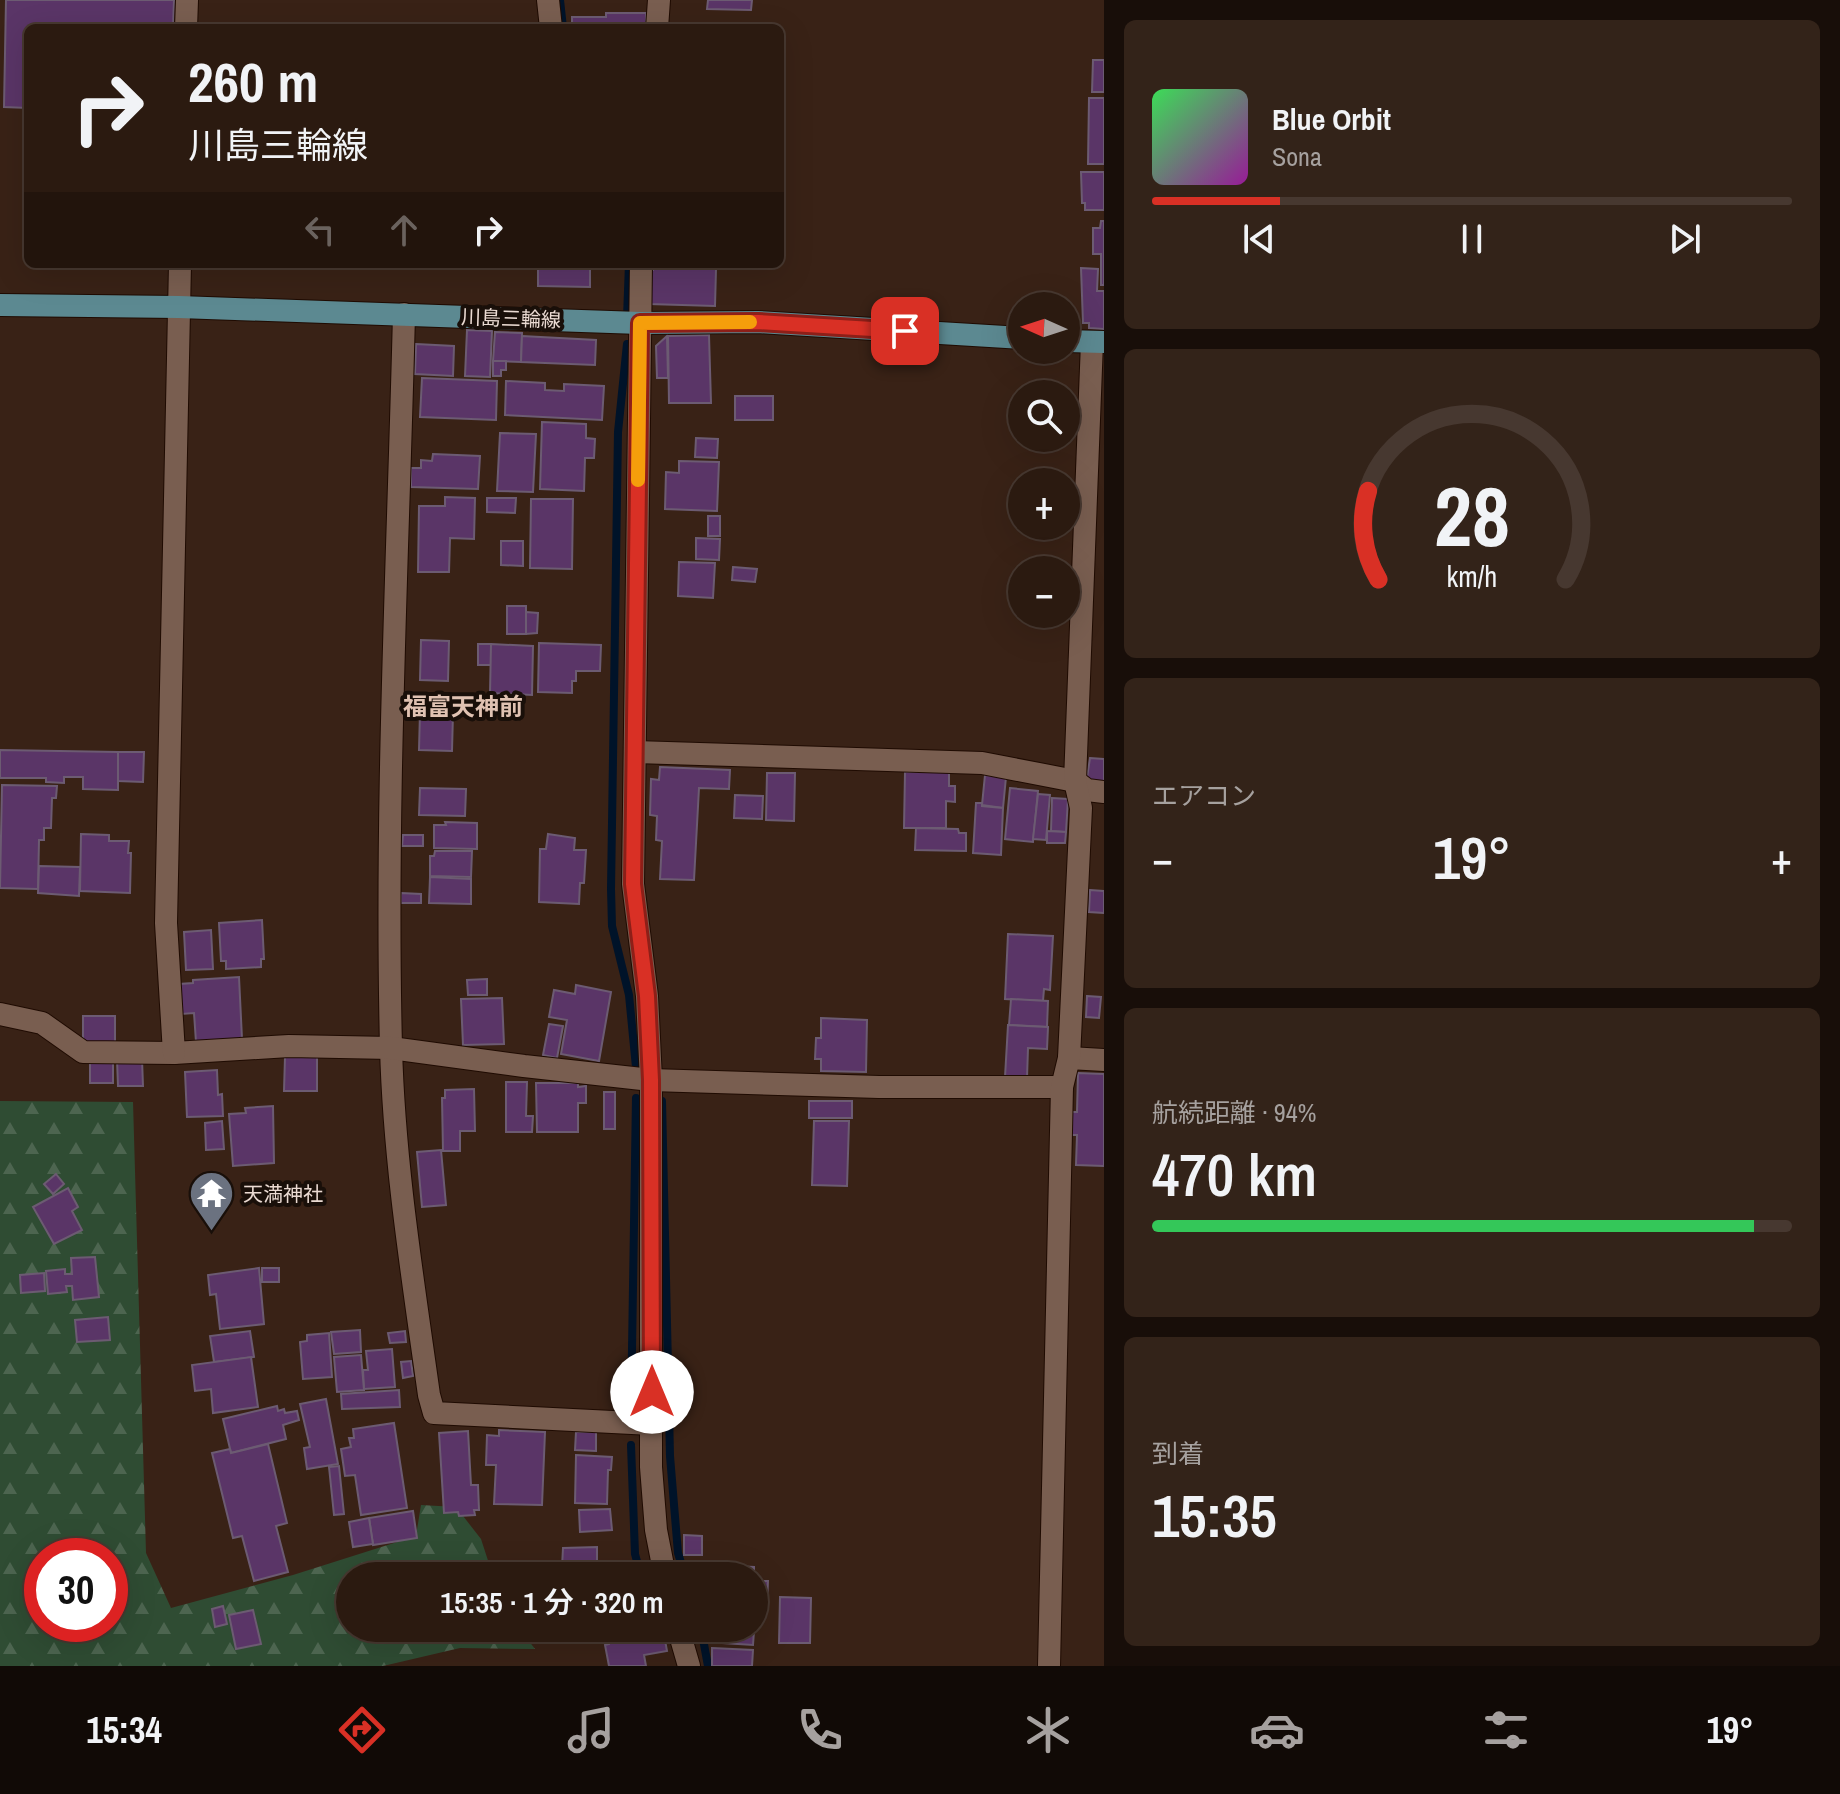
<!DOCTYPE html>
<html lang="ja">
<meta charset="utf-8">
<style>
:root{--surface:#2b1a10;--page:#332319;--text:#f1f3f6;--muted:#a6a19f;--line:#473830;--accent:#d93025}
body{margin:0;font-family:"Archivo Narrow","Noto Sans JP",sans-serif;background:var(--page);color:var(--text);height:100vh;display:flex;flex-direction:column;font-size:30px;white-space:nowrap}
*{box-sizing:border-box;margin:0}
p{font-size:26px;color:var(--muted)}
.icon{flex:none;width:44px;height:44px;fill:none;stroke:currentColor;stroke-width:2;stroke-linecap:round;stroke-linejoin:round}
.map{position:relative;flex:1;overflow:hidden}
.sheet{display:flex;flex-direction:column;gap:20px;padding:20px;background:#180e09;width:736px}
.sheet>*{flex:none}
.guide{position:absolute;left:24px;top:24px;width:760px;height:244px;border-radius:12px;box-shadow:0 8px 32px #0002,0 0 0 2px var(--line);background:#2b1a10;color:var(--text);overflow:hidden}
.needle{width:52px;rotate:273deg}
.tools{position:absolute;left:1008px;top:292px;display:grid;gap:16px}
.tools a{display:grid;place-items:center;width:72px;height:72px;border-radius:50%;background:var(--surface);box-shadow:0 8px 32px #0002,0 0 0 2px var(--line);font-size:40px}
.speed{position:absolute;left:24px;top:1538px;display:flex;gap:16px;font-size:40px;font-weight:700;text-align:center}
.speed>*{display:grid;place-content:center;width:104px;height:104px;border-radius:50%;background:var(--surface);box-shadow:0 8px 32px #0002,0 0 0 2px var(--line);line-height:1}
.speed .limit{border:12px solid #d22;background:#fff;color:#111}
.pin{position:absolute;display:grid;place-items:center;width:68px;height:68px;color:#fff;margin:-34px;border-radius:16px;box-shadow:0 4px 12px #0006}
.me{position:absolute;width:88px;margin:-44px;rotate:0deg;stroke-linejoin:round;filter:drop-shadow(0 0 6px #0008)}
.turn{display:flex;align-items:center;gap:28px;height:168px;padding:0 32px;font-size:36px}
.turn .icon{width:104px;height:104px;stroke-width:2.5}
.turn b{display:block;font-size:56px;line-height:68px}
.lanes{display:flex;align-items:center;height:76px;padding:0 32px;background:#0003;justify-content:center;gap:40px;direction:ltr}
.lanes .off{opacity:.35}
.big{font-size:60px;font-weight:600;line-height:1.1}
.sheet .tile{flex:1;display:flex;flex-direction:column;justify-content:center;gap:12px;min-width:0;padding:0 28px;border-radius:12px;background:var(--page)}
.sheet .dial{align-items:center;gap:0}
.dial svg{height:208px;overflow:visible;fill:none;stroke:var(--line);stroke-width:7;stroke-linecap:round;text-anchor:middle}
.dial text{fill:var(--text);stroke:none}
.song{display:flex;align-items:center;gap:24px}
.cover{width:96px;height:96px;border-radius:12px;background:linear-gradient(135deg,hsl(130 70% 55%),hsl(300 70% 35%))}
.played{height:8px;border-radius:4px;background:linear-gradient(90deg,var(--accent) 20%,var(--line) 20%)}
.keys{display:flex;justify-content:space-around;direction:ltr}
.heat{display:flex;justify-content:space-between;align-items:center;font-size:44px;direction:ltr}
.charge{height:12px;border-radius:6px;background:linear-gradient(90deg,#34c759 94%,var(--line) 0)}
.trip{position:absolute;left:336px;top:1562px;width:432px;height:80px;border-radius:40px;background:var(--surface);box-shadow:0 8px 32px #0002,0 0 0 2px var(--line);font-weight:600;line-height:80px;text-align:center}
.dock{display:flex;height:128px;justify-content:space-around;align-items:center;background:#110a06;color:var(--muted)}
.dock .icon{width:56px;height:56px}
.dock .selected{color:var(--accent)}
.dock b{font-size:36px;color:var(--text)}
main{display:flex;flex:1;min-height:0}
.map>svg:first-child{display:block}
.forest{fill:url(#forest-firs);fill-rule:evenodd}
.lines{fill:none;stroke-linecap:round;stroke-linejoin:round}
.stream{stroke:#001329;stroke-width:8}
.building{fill:#5a3567;stroke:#6c5b72;stroke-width:2}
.minor-casing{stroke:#1f0b02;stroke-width:24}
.primary-casing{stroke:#1f0b02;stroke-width:24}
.minor{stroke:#795e50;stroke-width:22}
.primary{stroke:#5c8991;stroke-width:22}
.route-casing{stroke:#8d1f18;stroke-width:20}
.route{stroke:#d93025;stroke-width:14}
.slow{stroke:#f59e0b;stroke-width:14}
.labels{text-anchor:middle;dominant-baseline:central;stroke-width:8;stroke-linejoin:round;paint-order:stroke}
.street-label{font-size:20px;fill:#eadad2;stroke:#190f09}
.poi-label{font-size:20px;fill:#eadad2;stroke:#190f09;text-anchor:start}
.quarter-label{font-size:24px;font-weight:bold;fill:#e0c2b2;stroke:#190f09}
</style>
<main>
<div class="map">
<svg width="1104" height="1666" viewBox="0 0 1104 1666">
<defs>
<pattern id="forest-firs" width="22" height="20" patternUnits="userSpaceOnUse" patternTransform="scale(2)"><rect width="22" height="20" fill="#2f4c33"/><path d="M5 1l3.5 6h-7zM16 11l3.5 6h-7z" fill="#4d6550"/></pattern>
</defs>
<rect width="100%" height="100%" fill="#392216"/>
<path class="forest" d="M0,1101L133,1102L146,1553L171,1608L293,1575L416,1536L421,1505L456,1507L481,1539L493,1576H350V1628H519L535,1649L460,1648L383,1666H0ZM42,1556H110V1624H42Z"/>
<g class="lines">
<g class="stream">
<polyline points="560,0 563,28"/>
<polyline points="627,318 629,264"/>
<polyline points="627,344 618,432 611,889 612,926 629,995 636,1067"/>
<polyline points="662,1101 670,1456 678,1553 685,1576"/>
<polyline points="631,1413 636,1098"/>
<polyline points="631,1445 635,1554 641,1576"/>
<polyline points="701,1628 708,1666"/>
</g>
</g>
<g class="building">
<polygon points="6,0 174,0 173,28 28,28 28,108 4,107"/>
<polygon points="708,0 752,0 751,10 707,9"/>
<polygon points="606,13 646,13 646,28 572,28 572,17 606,17"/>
<polygon points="1093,60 1104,60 1104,92 1092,92"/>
<polygon points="1089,98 1104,98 1104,164 1088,164"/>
<polygon points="1081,172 1104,172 1104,210 1085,210 1085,203 1082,203"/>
<polygon points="1101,221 1104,221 1104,285 1101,285 1101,254 1093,254 1093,228 1100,228"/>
<polygon points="538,264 590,264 590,287 538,286"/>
<polygon points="656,264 709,264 709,269 716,269 715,306 649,304 649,270 653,270 653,265"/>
<polygon points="1081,268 1098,269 1097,291 1104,291 1104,329 1089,328 1089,323 1083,323"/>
<polygon points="467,330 492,331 490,377 465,376"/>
<polygon points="495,332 522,333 521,362 493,361"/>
<polygon points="709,335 711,403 669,403 668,336"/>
<polygon points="522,336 596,340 595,365 521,362"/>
<polygon points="667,336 668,378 657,378 656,346"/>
<polygon points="416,344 454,346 453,376 415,374"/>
<polygon points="493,361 506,361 506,370 501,370 501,376 493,376"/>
<polygon points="422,378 497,381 496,420 420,417"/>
<polygon points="506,381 545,383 545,390 564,391 564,384 604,386 602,420 505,415"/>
<rect x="735" y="396" width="38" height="24"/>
<polygon points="542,422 586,424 586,438 595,439 594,458 585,458 584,491 540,489"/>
<polygon points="500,433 536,434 533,492 497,491"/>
<polygon points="696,438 718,439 717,458 695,457"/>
<polygon points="433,454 480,456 478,489 411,487 411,468 421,468 421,460 432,461"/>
<polygon points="679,461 719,462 717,511 665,509 666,472 679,473"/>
<polygon points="445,497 475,498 474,539 450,538 449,572 418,572 419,506 445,506"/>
<polygon points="487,498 516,498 515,513 487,512"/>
<polygon points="531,499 573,499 572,569 530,568"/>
<rect x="708" y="516" width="12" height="20"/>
<polygon points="696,538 720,539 719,560 696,559"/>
<polygon points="501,541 523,541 523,566 501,565"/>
<polygon points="679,562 715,563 713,598 678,596"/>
<polygon points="733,567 757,569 755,582 732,580"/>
<rect x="507" y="606" width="19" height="28"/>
<polygon points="526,612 538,613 537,633 526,634"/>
<polygon points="421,640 449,641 448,681 420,680"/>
<polygon points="539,643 601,645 600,671 576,671 576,681 572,681 572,693 538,692"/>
<rect x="478" y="644" width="13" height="21"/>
<polygon points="491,644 533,646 532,695 490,693"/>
<polygon points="420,712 453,713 452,751 419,750"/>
<polygon points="0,750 118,752 118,790 83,789 83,777 64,777 64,783 46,782 46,778 0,778"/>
<polygon points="118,752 144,752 143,782 118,781"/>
<polygon points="1090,758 1104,759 1104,786 1086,784"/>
<polygon points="660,767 730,770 729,789 699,788 694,880 660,879 662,841 656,840 657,816 650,815 651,779 659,780"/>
<polygon points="905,772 949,772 949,786 955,786 955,802 946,801 946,828 904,828"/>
<polygon points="767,773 795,773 794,821 766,820"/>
<polygon points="985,775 1006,777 1003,808 982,805"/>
<polygon points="2,785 57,786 56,798 52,798 51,828 44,828 44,840 39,840 38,889 0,888"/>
<polygon points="420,788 466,789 465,816 419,815"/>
<polygon points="1010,788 1038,791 1033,842 1005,839"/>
<polygon points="1038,794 1050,795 1046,840 1033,839"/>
<polygon points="735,795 763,796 762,819 734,818"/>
<polygon points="1052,798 1068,799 1066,832 1051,831"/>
<polygon points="976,803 982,803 982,806 1003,808 1001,855 973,853"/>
<polygon points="445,822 477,823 477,849 434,848 434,825 446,825"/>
<polygon points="916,828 958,829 959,833 966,833 966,851 915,850"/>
<polygon points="1047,831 1066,832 1065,843 1047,843"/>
<polygon points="81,834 109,835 109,841 129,841 128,853 131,853 130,893 80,891"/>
<polygon points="548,834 575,838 574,850 586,850 584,883 580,883 579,904 539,902 540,849 546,849"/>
<polygon points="403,835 423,835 423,846 402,846"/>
<polygon points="435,851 472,851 471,877 430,876 430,856 434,856"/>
<polygon points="39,866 80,867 79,896 38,893"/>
<polygon points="430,877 471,879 471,904 429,903"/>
<polygon points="1090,890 1104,891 1104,913 1089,912"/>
<polygon points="401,893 421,894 421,903 401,903"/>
<polygon points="262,920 264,959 261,959 261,967 226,969 226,961 221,961 219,923"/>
<polygon points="211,930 213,969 186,970 184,932"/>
<polygon points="1008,934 1053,936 1050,990 1044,989 1043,1001 1005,999"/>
<polygon points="239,977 242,1039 196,1042 194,1013 181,1014 179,984 193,983 193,980"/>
<polygon points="487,979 487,995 468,995 467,980"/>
<polygon points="576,985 611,992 599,1061 561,1054 567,1020 549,1017 554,990 575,994"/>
<polygon points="1087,996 1101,997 1099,1018 1086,1017"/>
<polygon points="502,998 504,1044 463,1045 461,999"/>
<polygon points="1011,999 1048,1001 1047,1027 1009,1025"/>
<rect x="83" y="1016" width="32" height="26"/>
<polygon points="821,1018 867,1020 866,1072 821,1071 821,1059 815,1059 816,1038 821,1038"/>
<polygon points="549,1024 563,1026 557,1058 543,1055"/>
<polygon points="1008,1025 1048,1027 1047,1049 1028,1048 1027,1078 1005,1077"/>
<polygon points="285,1057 317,1057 317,1091 284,1091"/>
<polygon points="117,1059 142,1059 143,1086 118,1086"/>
<rect x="90" y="1062" width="23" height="21"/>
<polygon points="217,1070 218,1095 222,1094 223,1116 187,1117 185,1072"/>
<polygon points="1078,1073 1104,1074 1104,1166 1076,1165 1077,1135 1070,1135 1072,1112 1077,1112"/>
<polygon points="506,1082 527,1082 526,1116 533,1116 532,1132 506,1132"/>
<polygon points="536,1083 578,1083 578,1087 586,1086 586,1103 578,1103 578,1132 537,1132"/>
<polygon points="474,1089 475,1131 460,1131 460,1151 443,1151 442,1098 445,1098 445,1090"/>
<rect x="604" y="1092" width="11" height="37"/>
<rect x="809" y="1101" width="43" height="17"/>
<polygon points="273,1106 274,1163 233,1166 229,1114 246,1113 245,1108"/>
<polygon points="222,1121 224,1149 206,1150 205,1123"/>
<polygon points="814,1121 849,1121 847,1186 812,1185"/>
<polygon points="441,1150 446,1205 422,1207 417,1152"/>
<polygon points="56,1174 64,1184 53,1194 44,1184"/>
<polygon points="68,1188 78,1207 72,1211 82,1230 54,1244 33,1207"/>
<polygon points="95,1257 99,1297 73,1300 72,1286 66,1286 67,1292 48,1294 46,1271 65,1269 65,1274 72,1274 71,1258"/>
<polygon points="259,1268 264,1324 220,1329 216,1294 210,1295 208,1275"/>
<rect x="262" y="1268" width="17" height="14"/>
<polygon points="44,1273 45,1291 21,1293 20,1275"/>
<polygon points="108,1317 110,1340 77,1342 75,1320"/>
<polygon points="360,1330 361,1352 334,1354 331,1332"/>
<polygon points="250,1331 254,1357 214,1362 210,1336"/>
<polygon points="405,1331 406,1342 390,1343 388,1333"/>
<polygon points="329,1333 332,1377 303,1379 300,1342 307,1341 307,1335"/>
<polygon points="392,1349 395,1387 364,1389 363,1370 368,1370 366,1351"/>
<polygon points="361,1355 364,1390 337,1392 334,1357"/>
<polygon points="251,1357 258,1407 213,1413 211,1389 195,1391 192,1365"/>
<polygon points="411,1361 413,1376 403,1378 401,1362"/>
<polygon points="399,1390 400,1407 342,1409 341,1394"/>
<polygon points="326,1399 338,1464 307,1469 304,1448 310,1447 300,1404"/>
<polygon points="277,1406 278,1411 284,1409 285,1413 297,1411 299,1420 283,1425 286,1439 231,1453 223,1419"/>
<polygon points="394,1423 407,1508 361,1515 355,1475 345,1476 341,1449 351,1447 349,1438 354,1438 353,1429"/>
<polygon points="499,1430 545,1432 542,1505 494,1504 496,1465 486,1465 487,1435 499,1436"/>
<polygon points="468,1431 471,1485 478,1485 479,1510 474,1510 475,1515 459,1516 458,1512 444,1513 439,1433"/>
<polygon points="576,1432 596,1432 596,1451 575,1450"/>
<polygon points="268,1444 287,1523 276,1526 288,1572 254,1581 242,1536 233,1538 212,1453 230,1449 231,1453"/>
<polygon points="576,1455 612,1457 611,1470 608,1470 607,1504 575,1503"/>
<polygon points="339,1466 344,1514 334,1515 329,1467"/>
<polygon points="610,1509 612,1530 580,1532 579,1510"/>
<polygon points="413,1511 417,1538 373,1545 369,1518"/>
<polygon points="369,1518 373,1544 353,1547 349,1522"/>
<polygon points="684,1535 702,1536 702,1555 684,1555"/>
<polygon points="597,1547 597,1576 565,1576 565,1566 562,1567 563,1548"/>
<polygon points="710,1565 754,1567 754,1576 709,1576"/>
<polygon points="754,1581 768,1581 767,1604 756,1603 753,1645 707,1642 708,1628 754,1628"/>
<polygon points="780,1597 811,1598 810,1643 779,1643"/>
<polygon points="223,1606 227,1624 215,1627 212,1609"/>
<polygon points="253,1610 261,1644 236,1649 229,1615"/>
<polygon points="664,1635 667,1651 644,1655 646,1666 609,1666 605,1645 609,1644 609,1641"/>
<polygon points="712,1648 753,1650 752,1666 712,1666"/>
</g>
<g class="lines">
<defs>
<g id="minor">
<polyline points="548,0 551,28"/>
<polyline points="186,28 187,0"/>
<polyline points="657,28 659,0"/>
<polyline points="641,264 633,884 647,996 651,1080 651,1467 656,1530 665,1576"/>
<path d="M404,314C398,558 385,803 391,1047C394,1163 413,1280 429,1395L434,1413L652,1424"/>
<polyline points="635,752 982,763 1075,781 1087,790 1104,792"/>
<polyline points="0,1014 42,1023 83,1052 174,1053 289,1046 391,1048 524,1066 651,1080 879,1087 1062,1087"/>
<polyline points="174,1053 166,923 180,264"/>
<polyline points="1069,1058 1104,1060"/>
<polyline points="678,1628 689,1666"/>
<polyline points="1049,1666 1062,1087 1069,1058 1081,808 1075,781 1092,342"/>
</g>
<g id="primary">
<polyline points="0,305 179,307 640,323 758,322 1022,338"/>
<polyline points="1066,341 1104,342"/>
</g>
</defs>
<use href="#minor" class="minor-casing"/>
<use href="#primary" class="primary-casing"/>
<use href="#minor" class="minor"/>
<use href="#primary" class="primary"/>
</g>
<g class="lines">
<defs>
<polyline id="route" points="652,1392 651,1080 647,996 633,884 640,323 758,322 905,331"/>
</defs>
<use href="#route" class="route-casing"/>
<use href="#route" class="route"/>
<polyline class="slow" points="638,480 640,323 750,322"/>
</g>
<defs>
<symbol id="temple-pin" viewBox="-11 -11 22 30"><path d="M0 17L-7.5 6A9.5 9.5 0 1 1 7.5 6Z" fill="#6b7280" stroke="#190f09"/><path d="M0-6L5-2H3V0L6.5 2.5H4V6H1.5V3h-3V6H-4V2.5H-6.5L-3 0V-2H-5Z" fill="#fff"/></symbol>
</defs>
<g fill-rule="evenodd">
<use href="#temple-pin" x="186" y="1168" width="51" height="69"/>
</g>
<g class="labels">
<g class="street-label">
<text transform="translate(511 318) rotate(2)">川島三輪線</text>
</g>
<g class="poi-label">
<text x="243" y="1193">天満神社</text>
</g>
<g class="quarter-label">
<text x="463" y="706">福富天神前</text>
</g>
</g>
</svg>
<div class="tools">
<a><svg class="needle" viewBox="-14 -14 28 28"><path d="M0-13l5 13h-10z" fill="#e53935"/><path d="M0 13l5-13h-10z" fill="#a6a19f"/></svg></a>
<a><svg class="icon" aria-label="search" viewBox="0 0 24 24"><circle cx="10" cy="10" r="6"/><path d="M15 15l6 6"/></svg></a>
<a>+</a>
<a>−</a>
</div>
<div class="speed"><div class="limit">30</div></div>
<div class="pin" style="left:905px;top:331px;background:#d93025"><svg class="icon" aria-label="arrive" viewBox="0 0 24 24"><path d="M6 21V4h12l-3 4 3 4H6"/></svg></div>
<svg class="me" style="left:652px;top:1392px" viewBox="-20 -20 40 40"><circle r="19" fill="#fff"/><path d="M0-13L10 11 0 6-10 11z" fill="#d93025"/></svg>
<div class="trip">15:35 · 1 分 · 320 m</div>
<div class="guide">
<div class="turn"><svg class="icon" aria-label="right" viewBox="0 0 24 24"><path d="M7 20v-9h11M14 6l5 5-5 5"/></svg><div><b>260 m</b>川島三輪線</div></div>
<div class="lanes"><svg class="icon off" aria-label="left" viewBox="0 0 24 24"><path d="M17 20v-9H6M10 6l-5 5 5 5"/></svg><svg class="icon off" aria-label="ahead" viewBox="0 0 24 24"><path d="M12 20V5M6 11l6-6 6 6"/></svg><svg class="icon" aria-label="right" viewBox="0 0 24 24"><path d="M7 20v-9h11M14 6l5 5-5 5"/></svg></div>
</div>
</div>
<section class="sheet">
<div class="tile">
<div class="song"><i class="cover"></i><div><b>Blue Orbit</b><p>Sona</p></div></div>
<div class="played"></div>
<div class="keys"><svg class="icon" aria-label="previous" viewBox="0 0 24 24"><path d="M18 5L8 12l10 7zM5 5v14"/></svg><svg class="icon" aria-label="pause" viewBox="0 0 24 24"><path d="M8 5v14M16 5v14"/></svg><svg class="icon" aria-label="next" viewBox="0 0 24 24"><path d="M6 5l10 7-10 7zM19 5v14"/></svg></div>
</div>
<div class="tile dial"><svg viewBox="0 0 100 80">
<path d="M14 69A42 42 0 1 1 86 69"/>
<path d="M14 69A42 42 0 0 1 10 35" stroke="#d93025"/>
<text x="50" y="56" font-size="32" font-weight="700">28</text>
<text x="50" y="72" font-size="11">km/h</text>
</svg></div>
<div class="tile"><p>エアコン</p>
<div class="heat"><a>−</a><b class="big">19°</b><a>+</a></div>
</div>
<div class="tile"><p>航続距離 · 94%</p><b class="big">470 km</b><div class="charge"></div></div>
<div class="tile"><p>到着</p><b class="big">15:35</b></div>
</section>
</main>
<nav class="dock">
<b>15:34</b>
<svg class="icon selected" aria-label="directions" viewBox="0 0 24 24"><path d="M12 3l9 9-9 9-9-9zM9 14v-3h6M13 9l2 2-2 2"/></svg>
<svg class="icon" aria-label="music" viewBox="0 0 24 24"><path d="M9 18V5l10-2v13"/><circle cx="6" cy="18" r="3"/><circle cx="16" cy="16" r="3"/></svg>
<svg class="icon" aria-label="phone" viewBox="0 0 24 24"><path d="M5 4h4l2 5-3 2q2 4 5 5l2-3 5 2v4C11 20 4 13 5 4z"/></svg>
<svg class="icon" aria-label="climate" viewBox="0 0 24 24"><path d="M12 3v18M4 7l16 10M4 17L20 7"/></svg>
<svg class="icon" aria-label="car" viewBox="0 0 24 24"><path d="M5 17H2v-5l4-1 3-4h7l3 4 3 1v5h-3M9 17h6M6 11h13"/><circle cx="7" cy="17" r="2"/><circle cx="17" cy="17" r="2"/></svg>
<svg class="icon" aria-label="filters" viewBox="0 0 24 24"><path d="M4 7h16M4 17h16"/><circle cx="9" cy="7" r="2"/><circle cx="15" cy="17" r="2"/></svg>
<b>19°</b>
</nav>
